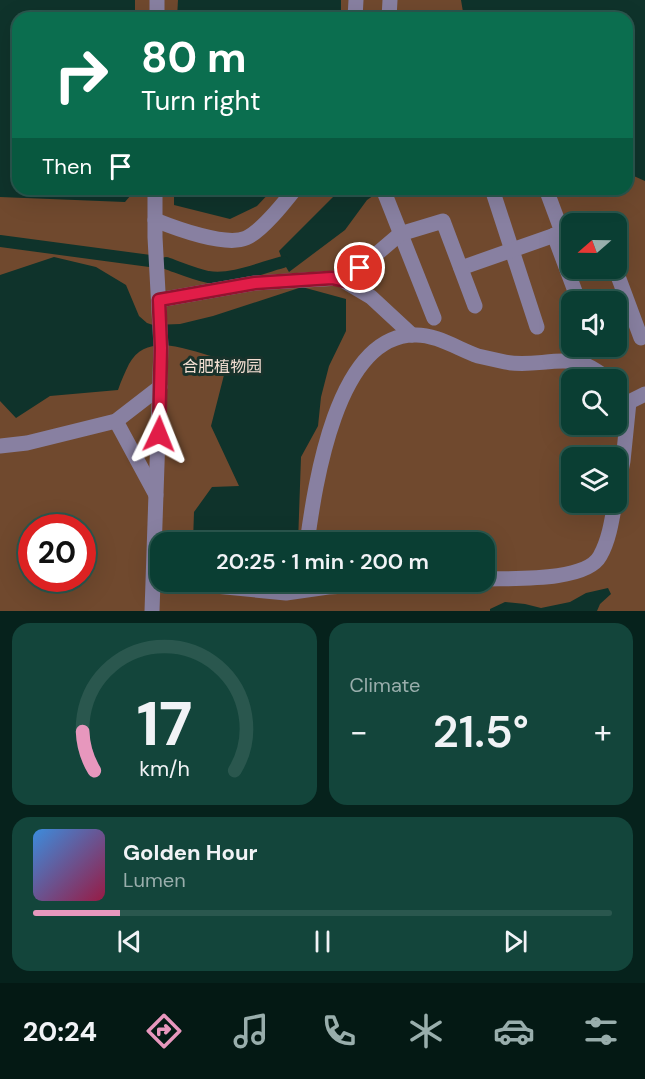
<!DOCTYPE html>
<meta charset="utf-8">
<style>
:root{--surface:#0a3e33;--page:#13453b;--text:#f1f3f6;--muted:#99aeac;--line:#2a574e;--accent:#e797bd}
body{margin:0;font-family:"DM Sans","Noto Sans SC",sans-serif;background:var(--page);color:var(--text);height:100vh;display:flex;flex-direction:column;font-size:22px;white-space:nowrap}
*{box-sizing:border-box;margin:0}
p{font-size:20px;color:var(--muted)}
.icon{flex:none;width:33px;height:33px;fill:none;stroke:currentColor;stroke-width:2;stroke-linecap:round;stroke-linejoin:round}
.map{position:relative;height:611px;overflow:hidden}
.sheet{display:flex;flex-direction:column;gap:12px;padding:12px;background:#06221c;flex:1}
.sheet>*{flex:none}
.top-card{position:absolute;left:12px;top:12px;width:621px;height:183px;border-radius:18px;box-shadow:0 6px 24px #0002,0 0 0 2px var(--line);background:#0b6e4f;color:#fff;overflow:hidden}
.needle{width:39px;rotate:250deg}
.fabs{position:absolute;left:561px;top:213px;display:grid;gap:12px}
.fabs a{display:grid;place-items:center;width:66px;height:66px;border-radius:12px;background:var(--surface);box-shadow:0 6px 24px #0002,0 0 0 2px var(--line);font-size:30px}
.speed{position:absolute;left:18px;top:514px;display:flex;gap:12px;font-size:30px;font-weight:700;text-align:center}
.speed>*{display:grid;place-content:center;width:78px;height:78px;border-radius:50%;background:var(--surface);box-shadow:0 6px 24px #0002,0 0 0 2px var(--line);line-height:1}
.speed .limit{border:9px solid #d22;background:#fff;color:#111}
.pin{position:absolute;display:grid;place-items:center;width:51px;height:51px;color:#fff;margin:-26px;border:3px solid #fff;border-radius:50%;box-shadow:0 2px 6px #0007}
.me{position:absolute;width:66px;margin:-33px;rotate:2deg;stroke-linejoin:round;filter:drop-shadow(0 0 4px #0008)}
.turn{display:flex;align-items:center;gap:21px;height:126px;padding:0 30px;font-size:27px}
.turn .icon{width:78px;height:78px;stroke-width:2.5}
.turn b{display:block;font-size:42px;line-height:51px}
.then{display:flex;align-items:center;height:57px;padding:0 30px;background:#0003;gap:12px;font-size:22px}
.big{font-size:45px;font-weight:600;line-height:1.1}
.sheet .widget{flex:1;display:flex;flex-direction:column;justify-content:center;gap:9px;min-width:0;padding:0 21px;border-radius:18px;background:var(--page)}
.sheet .dial{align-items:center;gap:0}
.dial svg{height:156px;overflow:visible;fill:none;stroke:var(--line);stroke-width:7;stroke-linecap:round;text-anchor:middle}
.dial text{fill:var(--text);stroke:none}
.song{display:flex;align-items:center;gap:18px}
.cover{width:72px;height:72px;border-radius:9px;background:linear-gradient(135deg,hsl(210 70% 55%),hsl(340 70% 35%))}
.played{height:6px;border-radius:3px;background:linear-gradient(90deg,var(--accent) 15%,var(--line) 15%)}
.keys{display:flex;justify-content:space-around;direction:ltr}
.heat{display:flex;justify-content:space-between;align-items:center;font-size:33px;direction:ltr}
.sheet .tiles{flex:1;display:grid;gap:12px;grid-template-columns:1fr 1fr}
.widget:last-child{grid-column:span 2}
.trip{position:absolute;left:150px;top:532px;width:345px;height:60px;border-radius:18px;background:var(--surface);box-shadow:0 6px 24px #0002,0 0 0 2px var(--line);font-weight:600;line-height:60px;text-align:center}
.dock{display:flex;height:96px;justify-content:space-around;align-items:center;background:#041914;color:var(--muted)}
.dock .icon{width:42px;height:42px}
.dock .active{color:var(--accent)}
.dock b{font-size:27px;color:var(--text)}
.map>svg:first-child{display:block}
.green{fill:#70492e;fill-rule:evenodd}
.water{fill:#0f332b}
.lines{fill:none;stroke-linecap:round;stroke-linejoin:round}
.canal{stroke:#0f332b;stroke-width:12}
.minor{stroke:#8880a1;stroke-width:15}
.route-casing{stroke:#92132f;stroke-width:15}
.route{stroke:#e11d48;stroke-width:10}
.labels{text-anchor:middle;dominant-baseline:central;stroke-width:6;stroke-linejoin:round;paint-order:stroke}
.park-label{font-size:16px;fill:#f3dfd2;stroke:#18322b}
</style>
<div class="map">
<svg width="645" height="611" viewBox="0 0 645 611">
<rect width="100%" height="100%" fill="#0d5244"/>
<path class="green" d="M0,0H645V611H0ZM18,18H627V189H18ZM572,224H616V268H572ZM572,302H616V346H572ZM572,380H616V424H572ZM572,458H616V502H572ZM32,528H82V579H32ZM160,543H484V582H160Z"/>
<g class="water">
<polygon points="0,0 135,0 135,18 18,18 18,189 136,189 125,202 0,197"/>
<polygon points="178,0 341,0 341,18 177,18"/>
<polygon points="461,0 645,0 645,181 627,173 627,18 464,18"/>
<polygon points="174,189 273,189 257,206 230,219 174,205"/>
<polygon points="341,189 383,189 367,200 345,230 289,272 283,262 279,251"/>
<path d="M54,257L96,267L126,285L139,316L147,323L153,325L180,324L213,316L302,287L346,299V331L329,366L321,397L318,426L301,457L298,543L193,542L194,512L212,487L239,486L211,426L225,371L221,362L215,357C187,350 147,331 129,364C125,372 121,381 118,390L50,396L16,418L0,401V275Z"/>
<polygon points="608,588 611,594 600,604 597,611 490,611 490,609 505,602 525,604 541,608 570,602 586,593"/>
</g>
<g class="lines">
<g class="canal">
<polyline points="0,241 150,261"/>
<path d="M166,263C180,268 194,274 208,277C232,281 260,268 283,262"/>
</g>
<g class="minor">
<polyline points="157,18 157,0"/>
<polyline points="355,18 356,0"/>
<polyline points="389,18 390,0"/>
<polyline points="383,189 434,318"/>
<polyline points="492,189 537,327"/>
<polyline points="546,189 562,232"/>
<path d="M155,220C175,228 226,247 246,238C262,231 284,203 295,189"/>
<polyline points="588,224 595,224"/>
<polyline points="554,235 579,302"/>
<polyline points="461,268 572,229"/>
<polyline points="615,268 641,338"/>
<polyline points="345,281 400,234 443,221 475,306"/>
<polyline points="159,300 255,283 339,278 371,297 412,335"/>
<polyline points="116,421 156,495"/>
<polyline points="0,446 27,443 116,421 160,387"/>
<polyline points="616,496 623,461 629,402 645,394"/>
<path d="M307,543C315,485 336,336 414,335C436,334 458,349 478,356C487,358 496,360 505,362C532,368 561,355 586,365C595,369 603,375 610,380"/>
<path d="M484,579C512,578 586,582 600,556C609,540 612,520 615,502"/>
<polyline points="201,582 205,585 286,593 328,587 423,582"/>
<polyline points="152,611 161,347 155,237 155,189"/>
</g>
</g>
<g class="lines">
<defs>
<polyline id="route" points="159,434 161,348 159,300 255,283 332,278 345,281 360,268"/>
</defs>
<use href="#route" class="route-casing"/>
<use href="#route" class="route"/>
</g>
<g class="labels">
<g class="park-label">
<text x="222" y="366">合肥植物园</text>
</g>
</g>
</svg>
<div class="fabs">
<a><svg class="needle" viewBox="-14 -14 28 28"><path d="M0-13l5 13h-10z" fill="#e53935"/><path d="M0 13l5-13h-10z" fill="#99aeac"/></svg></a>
<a><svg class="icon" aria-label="sound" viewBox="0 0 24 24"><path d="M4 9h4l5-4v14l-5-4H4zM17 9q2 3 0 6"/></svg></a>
<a><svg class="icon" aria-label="search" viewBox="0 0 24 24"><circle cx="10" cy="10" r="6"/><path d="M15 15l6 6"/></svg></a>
<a><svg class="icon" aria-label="layers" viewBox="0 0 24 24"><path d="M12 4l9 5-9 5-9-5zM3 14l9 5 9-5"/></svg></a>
</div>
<div class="speed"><div class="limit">20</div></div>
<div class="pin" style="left:360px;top:268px;background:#d93025"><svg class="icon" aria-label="arrive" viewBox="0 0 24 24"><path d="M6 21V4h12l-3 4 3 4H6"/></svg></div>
<svg class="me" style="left:159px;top:434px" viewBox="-20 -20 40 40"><path d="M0-17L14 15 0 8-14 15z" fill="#e11d48" stroke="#fff" stroke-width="4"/></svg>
<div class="trip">20:25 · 1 min · 200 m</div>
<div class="top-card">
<div class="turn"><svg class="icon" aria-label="right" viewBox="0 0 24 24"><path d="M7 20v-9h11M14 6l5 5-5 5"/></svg><div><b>80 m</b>Turn right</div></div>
<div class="then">Then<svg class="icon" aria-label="arrive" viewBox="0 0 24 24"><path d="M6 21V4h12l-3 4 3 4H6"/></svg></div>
</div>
</div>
<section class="sheet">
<div class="tiles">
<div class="widget dial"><svg viewBox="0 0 100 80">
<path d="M14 69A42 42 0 1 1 86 69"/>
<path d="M14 69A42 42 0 0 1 8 49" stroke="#e797bd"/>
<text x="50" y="56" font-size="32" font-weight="700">17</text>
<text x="50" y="72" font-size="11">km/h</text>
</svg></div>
<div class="widget"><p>Climate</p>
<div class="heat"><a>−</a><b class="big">21.5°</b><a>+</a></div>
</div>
<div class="widget">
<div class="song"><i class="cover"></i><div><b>Golden Hour</b><p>Lumen</p></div></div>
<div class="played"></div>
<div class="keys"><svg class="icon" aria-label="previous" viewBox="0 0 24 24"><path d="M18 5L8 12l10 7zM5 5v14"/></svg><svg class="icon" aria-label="pause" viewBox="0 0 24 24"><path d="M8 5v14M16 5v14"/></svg><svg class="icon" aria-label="next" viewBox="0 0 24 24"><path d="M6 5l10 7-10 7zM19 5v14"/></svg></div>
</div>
</div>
</section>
<nav class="dock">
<b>20:24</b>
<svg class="icon active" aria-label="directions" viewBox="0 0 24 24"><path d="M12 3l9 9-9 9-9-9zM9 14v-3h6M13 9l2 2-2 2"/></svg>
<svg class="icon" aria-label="music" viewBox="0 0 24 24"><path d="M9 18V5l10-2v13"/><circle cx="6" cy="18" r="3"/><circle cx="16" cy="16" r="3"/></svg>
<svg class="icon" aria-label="phone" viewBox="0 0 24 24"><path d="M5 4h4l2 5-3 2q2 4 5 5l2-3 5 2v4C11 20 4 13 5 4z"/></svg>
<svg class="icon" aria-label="climate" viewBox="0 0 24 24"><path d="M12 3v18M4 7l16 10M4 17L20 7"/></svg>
<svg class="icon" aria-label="car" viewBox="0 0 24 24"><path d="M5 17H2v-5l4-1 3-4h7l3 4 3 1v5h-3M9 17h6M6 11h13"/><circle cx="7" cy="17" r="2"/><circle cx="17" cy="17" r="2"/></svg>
<svg class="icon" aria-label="filters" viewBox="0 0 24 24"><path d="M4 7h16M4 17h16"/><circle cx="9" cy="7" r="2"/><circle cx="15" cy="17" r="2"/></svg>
</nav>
